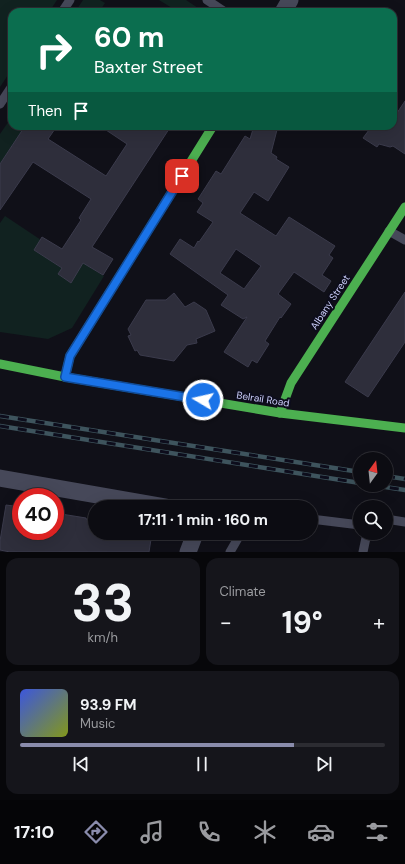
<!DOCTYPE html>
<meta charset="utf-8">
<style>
:root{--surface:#0c0c12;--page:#15151b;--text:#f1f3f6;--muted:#9a9b9f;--line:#2c2c32;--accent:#8a8cac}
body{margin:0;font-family:"DM Sans",sans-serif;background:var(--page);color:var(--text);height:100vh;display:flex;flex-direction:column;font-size:15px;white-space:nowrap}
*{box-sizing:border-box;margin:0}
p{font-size:13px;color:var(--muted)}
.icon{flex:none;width:22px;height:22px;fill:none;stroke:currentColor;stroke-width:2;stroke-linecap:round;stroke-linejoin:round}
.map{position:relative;height:552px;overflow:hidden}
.drawer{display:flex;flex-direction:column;gap:6px;padding:6px;background:#07070a;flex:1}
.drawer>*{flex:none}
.guide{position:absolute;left:8px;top:8px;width:389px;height:122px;border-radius:12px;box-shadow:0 4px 16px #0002,0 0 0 1px var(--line);background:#0b6e4f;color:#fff;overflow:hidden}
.needle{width:26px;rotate:15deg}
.buttons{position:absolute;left:353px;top:452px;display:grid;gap:8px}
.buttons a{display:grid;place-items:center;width:40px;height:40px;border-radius:50%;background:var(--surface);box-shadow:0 4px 16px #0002,0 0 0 1px var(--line);font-size:20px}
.speed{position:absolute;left:12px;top:488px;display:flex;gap:8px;font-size:20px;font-weight:700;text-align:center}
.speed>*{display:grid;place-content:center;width:52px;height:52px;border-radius:50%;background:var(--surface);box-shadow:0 4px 16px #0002,0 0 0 1px var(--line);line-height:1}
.speed .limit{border:6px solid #d22;background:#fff;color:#111}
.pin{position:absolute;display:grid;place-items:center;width:34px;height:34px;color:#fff;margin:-17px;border-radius:8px;box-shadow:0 2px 6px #0006}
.me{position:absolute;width:44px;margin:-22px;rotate:279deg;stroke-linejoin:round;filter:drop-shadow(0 0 3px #0008)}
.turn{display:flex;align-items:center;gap:14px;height:84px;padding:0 20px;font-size:18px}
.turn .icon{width:52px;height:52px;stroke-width:2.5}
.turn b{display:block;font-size:28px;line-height:34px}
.then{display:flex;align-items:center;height:38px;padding:0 20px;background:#0003;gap:8px;font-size:15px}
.big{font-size:30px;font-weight:700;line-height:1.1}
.drawer .tile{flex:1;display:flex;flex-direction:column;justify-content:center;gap:6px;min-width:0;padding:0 14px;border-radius:12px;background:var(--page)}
.drawer .dial{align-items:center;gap:0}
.dial b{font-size:52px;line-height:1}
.song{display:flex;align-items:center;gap:12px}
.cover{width:48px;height:48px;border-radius:6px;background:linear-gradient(135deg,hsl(230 70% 55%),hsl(70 70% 35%))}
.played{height:4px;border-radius:2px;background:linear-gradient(90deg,var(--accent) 75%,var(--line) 75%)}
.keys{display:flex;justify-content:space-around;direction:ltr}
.heat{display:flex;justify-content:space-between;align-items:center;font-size:22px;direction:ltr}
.drawer .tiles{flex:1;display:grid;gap:6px;grid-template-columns:1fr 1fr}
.tile:last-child{grid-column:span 2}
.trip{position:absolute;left:88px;top:500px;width:230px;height:40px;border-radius:20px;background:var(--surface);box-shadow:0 4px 16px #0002,0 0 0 1px var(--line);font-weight:700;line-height:40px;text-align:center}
.tab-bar{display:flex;height:64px;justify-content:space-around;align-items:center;background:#050507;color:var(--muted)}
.tab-bar .icon{width:28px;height:28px}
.tab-bar .active{color:var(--accent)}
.tab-bar b{font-size:18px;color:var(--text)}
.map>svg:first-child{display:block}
.green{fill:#112220}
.building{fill:#2e2e3b;stroke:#3b3b4c;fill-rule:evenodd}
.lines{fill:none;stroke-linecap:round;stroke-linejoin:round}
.lane{stroke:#464859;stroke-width:9}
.street{stroke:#464859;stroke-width:17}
.fast{stroke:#4caf50;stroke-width:9}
.rail-casing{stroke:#3e545d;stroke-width:4.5}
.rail{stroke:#0d0d1c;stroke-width:3;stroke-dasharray:9;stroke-linecap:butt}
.route-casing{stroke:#114b97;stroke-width:10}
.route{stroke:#1a73e8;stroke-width:7}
.labels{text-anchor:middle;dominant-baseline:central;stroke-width:4;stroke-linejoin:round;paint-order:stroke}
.street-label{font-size:10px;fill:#cccffb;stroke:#0d0d1c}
</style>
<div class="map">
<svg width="405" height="552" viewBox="0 0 405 552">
<rect width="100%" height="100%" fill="#101018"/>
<g class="green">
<polygon points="0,0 57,0 49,12 12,12 12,69 0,87"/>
<polygon points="83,0 100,0 105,3 99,12 75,12"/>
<polygon points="159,0 186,0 204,12 178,12 175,8 172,8"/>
<polygon points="12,106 12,126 25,126 0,164 0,134 11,118 7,114"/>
<polygon points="5,216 41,240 34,250 62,268 58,274 71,283 81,259 91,268 104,276 72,328 48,339 0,332 0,223"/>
</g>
<g class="building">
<polygon points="405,101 405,154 393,146 390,147 379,144 377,147 363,138 372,126 393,126 393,119"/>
<polygon points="25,126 57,126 48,139 106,176 127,144 100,126 171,126 92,247 113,259 103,275 83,263 71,283 58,274 62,268 34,250 42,237 62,249 81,220 79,218 91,199 33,162 0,210 0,164"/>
<path d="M254,126H278L271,153L277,157L276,159L289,167L268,201L254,192L240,213L276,236L289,217L335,246L329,255L333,258L322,275L331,281L324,292L294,272L278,294L291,304L281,318L280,317L265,341L269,344L257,363L252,360L248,367L224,352L247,317L243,319L221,305L228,295L170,254L180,239L194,248L198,241L199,242L213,222L197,212L203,203L198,199L216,171L221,174L245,136L250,139ZM236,249L261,266L244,289L220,273Z"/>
<polygon points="405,292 405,342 368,397 345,382"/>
<polygon points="174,293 185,307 194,302 206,310 215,331 196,339 197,343 187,345 174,361 140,355 137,350 135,351 128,336 131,335 128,329 146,300 166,300"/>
<polygon points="6,505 21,507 21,531 55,531 55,513 86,518 86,519 95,521 95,533 152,533 149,552 10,552 0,550 0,541"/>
</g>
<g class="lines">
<g class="lane">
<polyline points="207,0 225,12"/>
<polyline points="62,12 70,0"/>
<polyline points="0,104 12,86"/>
<polyline points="389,231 405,240"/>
<polyline points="311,519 360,525"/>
<polyline points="386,519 405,522"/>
<polyline points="230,552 241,533"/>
<polyline points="363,552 367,533"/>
</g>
<g class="street">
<polyline points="283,12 290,0"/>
<polyline points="0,478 166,507"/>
<polyline points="188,552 193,539 194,533"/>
</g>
<g class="fast">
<polyline points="0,364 65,377 280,413 405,428"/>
<polyline points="65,377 70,356 213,126"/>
<polyline points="280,413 291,383 405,207"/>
</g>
<defs>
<g id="rail">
<polyline points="0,416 360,472"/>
<polyline points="0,426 360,483"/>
<polyline points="386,476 405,479"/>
<polyline points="372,485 405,490"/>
</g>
</defs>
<use href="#rail" class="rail-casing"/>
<use href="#rail" class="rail"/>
</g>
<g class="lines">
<defs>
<polyline id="route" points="182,176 70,356 65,377 203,400"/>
</defs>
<use href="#route" class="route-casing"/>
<use href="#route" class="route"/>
</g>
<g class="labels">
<g class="street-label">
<text transform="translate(330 302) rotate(-57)">Albany Street</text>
<text transform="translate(263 399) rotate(9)">Belrail Road</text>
</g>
</g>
</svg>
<div class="buttons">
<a><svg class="needle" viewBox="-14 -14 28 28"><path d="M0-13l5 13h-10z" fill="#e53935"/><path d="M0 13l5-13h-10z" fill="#9a9b9f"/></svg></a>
<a><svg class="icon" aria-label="search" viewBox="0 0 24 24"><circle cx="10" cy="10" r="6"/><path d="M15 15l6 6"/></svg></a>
</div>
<div class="speed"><div class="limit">40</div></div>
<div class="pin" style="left:182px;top:176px;background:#d93025"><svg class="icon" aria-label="arrive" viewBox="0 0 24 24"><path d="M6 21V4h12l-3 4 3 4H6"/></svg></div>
<svg class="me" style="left:203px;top:400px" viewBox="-20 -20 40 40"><circle r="17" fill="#1a73e8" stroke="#fff" stroke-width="3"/><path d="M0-11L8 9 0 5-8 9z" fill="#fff"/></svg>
<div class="trip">17:11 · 1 min · 160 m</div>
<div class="guide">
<div class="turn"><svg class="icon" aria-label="right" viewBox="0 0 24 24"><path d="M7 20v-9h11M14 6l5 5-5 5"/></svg><div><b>60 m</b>Baxter Street</div></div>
<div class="then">Then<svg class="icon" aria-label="arrive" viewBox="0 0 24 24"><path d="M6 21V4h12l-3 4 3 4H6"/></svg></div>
</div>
</div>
<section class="drawer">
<div class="tiles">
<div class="tile dial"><b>33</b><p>km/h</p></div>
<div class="tile"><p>Climate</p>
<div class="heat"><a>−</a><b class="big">19°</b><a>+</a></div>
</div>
<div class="tile">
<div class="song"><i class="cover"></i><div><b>93.9 FM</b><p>Music</p></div></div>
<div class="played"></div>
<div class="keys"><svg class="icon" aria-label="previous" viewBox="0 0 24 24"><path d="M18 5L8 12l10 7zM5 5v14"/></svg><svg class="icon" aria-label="pause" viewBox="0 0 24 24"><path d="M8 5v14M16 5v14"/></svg><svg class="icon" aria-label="next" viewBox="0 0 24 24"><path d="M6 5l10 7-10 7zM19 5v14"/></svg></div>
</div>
</div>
</section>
<nav class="tab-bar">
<b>17:10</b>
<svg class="icon active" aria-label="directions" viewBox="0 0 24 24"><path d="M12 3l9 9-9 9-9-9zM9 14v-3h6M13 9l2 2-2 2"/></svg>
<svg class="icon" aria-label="music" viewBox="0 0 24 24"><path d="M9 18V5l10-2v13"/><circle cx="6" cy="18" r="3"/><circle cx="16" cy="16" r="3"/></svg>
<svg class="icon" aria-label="phone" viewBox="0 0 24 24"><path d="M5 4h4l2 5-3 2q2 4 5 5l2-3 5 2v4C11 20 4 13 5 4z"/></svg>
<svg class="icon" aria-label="climate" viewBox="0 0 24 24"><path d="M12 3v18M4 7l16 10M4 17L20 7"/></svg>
<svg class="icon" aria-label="car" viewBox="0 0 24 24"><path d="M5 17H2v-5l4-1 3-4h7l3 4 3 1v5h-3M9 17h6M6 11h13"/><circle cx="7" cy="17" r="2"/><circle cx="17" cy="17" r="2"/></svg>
<svg class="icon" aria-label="filters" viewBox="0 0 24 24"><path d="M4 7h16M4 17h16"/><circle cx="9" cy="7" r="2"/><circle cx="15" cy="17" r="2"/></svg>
</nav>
